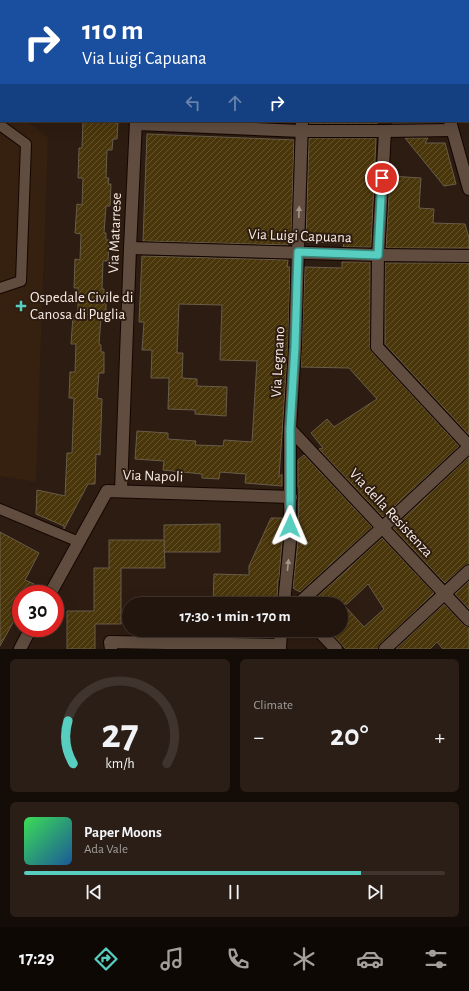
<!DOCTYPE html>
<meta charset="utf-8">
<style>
:root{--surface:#22150d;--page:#2a1e16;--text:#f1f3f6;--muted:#a29f9d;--line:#3f342e;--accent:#58cec0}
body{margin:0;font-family:"Alegreya Sans",sans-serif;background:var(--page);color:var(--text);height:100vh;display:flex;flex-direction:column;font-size:15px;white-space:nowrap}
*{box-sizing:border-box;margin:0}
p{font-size:13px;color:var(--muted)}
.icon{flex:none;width:22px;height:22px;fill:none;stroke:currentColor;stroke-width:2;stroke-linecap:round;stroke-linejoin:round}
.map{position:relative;height:649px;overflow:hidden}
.drawer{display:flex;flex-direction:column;gap:10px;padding:10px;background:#130c07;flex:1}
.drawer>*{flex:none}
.top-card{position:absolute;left:0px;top:0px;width:469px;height:122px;box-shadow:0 4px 16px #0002,0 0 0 1px var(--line);background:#1a4fa0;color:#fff;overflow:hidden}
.speed{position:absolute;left:12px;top:585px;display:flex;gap:8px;font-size:20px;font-weight:700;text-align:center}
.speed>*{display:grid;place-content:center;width:52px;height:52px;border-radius:50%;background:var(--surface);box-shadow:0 4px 16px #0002,0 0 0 1px var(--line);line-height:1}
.speed .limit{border:6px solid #d22;background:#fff;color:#111}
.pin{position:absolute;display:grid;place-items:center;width:34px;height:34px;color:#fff;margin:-17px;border:2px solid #fff;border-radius:50%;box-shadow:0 1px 4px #0007}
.me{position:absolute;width:44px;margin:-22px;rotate:1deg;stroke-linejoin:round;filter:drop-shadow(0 0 3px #0008)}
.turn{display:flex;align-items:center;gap:14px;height:84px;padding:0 16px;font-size:18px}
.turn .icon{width:52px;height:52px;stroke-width:2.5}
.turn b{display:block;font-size:28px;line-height:34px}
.lanes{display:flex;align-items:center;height:38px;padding:0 16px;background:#0003;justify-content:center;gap:20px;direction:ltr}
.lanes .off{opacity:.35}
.big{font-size:30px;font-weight:700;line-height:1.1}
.drawer .widget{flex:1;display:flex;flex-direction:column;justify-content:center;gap:6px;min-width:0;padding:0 14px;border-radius:6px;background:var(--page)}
.drawer .dial{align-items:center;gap:0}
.dial svg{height:104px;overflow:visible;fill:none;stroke:var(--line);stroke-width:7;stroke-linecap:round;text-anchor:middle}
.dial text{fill:var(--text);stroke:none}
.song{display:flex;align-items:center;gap:12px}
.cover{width:48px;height:48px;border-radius:6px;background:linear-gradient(135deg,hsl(130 70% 55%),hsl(210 70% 35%))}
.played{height:4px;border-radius:2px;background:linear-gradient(90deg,var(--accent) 80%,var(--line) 80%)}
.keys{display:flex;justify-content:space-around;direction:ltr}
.heat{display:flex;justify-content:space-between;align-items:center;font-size:22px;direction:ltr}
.drawer .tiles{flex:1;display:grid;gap:10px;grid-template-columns:1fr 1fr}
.widget:last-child{grid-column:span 2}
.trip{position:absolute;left:122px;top:597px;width:226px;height:40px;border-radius:20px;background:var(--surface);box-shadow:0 4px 16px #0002,0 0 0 1px var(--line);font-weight:700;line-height:40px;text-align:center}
.tabs{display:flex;height:64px;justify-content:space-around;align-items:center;background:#0e0805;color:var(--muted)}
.tabs .icon{width:28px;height:28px}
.tabs .on{color:var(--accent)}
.tabs b{font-size:18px;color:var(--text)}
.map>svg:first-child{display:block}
.built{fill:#362010}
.building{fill:url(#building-hatch);stroke:#685d49;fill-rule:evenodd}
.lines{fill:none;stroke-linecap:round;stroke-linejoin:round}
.lane-casing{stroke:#140601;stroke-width:12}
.street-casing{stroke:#140601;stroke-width:14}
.lane{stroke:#604d40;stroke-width:10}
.street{stroke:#604d40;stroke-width:12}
.oneway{fill:#a4948a}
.route-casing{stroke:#39867d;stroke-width:10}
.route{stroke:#58cec0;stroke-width:7}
.poi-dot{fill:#58cec0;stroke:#2d1c11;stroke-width:1.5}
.labels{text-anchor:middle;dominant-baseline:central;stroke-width:4;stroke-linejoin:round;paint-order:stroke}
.street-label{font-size:15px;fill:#f7ebe4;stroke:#2d1c11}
.poi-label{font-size:15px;fill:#f7ebe4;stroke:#2d1c11;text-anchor:start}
</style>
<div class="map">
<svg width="469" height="649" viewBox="0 0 469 649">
<defs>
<pattern id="building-hatch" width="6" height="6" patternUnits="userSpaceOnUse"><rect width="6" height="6" fill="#4a360b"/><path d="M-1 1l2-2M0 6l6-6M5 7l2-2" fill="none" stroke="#65532e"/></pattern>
</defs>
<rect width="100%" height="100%" fill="#2d1c11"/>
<polygon class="built" points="0,103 1,121 26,121 48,137 36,482 0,476"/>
<g class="building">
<polygon points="83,121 118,123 117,139 113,139 112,150 107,150 106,178 109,178 108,184 111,184 110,206 106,206 104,233 106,233 106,240 109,240 108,261 103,261 102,289 104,289 104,295 106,295 106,317 101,318 99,344 101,345 101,352 104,352 104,373 99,373 97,398 102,399 100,455 96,454 95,484 88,484 64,529 64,526 36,514 37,490 65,496 67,453 72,453 74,398 69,398 70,372 75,372 76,344 71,344 73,316 78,317 78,288 74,288 75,259 80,260 81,234 75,233 77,204 82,205 83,178 78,178 79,148 82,148"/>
<rect x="309" y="121" width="68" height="3"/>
<polygon points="391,121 439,121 438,123 392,123"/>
<polygon points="147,134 294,140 291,241 288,241 288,245 143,241"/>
<polygon points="309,138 376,138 371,247 343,247 344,243 306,242"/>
<polygon points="405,138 428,138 425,143 445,143 456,184 444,186"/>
<polygon points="390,176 421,178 419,208 434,209 433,223 465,224 469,238 469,248 386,248"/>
<polygon points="142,256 288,260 287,267 290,267 288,347 279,477 282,474 282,486 245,483 246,474 220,472 219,479 202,478 202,474 163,470 164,461 135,459 137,431 168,433 168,439 196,441 195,445 223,446 224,440 252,442 257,361 220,360 222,305 179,304 177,353 183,353 182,378 197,379 197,386 227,387 226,416 195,414 195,410 168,409 169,378 151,378 152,350 142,350 144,322 139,322"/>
<polygon points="342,262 370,262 370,347 372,352 459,446 383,517 319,449 323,448 311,433 327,419 334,427 377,399 349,368 301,367 305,267 342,268"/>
<polygon points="385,263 469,263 469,435 385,344"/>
<polygon points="304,455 372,527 300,592 293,588 298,541 299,487 298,487 298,460"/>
<polygon points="469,457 469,564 464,566 445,583 393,528"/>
<polygon points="271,518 282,518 282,541 279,580 278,579 277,604 213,604 214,574 249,575 249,566"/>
<polygon points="220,524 220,552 164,552 164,525"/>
<polygon points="0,532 39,553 25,580 34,584 29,594 21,594 21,608 0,646"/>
<path d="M382,538L434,593L380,644L378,649H346L328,630H341V604H321L314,600ZM368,584L384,609L364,627L343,604H347Z"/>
<polygon points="109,540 164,540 165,568 121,568 121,624 95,624 95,649 67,649 67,611 94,611 94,568 109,568"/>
<polygon points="469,581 469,609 455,594"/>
<polygon points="444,604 464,625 469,627 469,649 443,649 437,642 430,649 396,649"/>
</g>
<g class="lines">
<defs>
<g id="lane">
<polyline points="0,125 26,144 21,281 0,288"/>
<polyline points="0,509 79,542"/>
</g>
<g id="street">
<polyline points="418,0 418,1"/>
<polyline points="443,0 444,1"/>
<polyline points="42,1 42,0"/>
<polyline points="141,1 141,0"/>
<polyline points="305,1 305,0"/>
<polyline points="468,28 469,29"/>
<polyline points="450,121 469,189"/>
<polyline points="136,124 301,131 385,131 452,130"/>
<polyline points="385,131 378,255 377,347 469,446"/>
<polyline points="130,248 378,255 469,256"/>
<polyline points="290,429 469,620"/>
<polyline points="121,491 130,248 136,121"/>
<polyline points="50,594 107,491 291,497"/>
<polyline points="284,604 290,541 290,429 295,347 302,121"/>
<polyline points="298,604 383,527 469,447"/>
<polyline points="318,630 336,649"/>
<polyline points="20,649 31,628"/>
<polyline points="111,649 110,642 280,645"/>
<polyline points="280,649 281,630"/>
<polyline points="385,649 469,571"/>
</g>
</defs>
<use href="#lane" class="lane-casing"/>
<use href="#street" class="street-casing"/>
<use href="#lane" class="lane"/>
<use href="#street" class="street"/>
</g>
<defs><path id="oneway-solid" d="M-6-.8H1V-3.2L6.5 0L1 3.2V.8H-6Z"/></defs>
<g class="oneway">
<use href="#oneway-solid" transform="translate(299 212) rotate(-88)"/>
<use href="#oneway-solid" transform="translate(288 565) rotate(-84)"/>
</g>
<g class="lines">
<defs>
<polyline id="route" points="290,526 290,429 295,347 298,252 378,255 382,178"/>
</defs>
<use href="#route" class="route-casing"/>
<use href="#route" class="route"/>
</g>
<path class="poi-dot" d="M19 300h4v4h4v4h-4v4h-4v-4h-4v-4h4z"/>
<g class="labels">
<g class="street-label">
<text transform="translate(115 233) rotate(-88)">Via Matarrese</text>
<text transform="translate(300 236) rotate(2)">Via Luigi Capuana</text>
<text transform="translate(278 362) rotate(-87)">Via Legnano</text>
<text transform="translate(153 476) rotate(2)">Via Napoli</text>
<text transform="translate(391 513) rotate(47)">Via della Resistenza</text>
</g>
<g class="poi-label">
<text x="30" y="297">Ospedale Civile di<tspan x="30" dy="17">Canosa di Puglia</tspan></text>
</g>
</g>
</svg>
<div class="speed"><div class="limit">30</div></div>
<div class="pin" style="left:382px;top:178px;background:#d93025"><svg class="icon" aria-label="arrive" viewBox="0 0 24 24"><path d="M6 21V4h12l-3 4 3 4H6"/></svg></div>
<svg class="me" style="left:290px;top:526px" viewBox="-20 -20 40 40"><path d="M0-17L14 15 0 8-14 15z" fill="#58cec0" stroke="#fff" stroke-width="4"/></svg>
<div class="trip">17:30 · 1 min · 170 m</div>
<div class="top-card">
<div class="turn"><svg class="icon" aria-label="right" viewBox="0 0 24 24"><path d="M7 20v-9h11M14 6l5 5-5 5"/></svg><div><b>110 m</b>Via Luigi Capuana</div></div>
<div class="lanes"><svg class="icon off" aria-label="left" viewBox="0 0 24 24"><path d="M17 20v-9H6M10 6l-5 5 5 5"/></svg><svg class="icon off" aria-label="ahead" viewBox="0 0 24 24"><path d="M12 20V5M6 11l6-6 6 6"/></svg><svg class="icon" aria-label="right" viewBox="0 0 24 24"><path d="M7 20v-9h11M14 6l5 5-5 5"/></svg></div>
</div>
</div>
<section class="drawer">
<div class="tiles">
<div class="widget dial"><svg viewBox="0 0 100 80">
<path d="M14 69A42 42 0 1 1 86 69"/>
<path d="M14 69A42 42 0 0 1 10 36" stroke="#58cec0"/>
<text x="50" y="56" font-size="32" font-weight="700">27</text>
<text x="50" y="72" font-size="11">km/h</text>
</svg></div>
<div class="widget"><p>Climate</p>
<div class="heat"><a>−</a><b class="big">20°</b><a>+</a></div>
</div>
<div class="widget">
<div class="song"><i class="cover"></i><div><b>Paper Moons</b><p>Ada Vale</p></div></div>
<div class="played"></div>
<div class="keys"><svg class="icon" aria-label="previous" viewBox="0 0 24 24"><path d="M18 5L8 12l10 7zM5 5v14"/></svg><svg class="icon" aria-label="pause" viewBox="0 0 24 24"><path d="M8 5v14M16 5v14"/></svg><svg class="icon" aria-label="next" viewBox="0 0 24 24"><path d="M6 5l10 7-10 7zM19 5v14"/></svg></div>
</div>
</div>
</section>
<nav class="tabs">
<b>17:29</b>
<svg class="icon on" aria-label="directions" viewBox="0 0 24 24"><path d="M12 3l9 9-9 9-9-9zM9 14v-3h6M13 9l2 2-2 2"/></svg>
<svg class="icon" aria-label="music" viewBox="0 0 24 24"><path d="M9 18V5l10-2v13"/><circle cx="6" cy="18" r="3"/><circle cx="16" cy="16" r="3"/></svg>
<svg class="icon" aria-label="phone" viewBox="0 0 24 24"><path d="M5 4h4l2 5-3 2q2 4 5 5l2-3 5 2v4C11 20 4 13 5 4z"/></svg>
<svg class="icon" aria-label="climate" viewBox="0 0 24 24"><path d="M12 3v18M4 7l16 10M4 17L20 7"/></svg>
<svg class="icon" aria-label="car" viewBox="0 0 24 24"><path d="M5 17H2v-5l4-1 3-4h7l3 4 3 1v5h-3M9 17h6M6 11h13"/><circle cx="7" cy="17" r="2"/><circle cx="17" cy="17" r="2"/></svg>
<svg class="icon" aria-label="filters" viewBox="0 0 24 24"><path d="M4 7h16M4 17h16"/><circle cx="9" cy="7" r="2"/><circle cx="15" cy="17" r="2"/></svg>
</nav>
